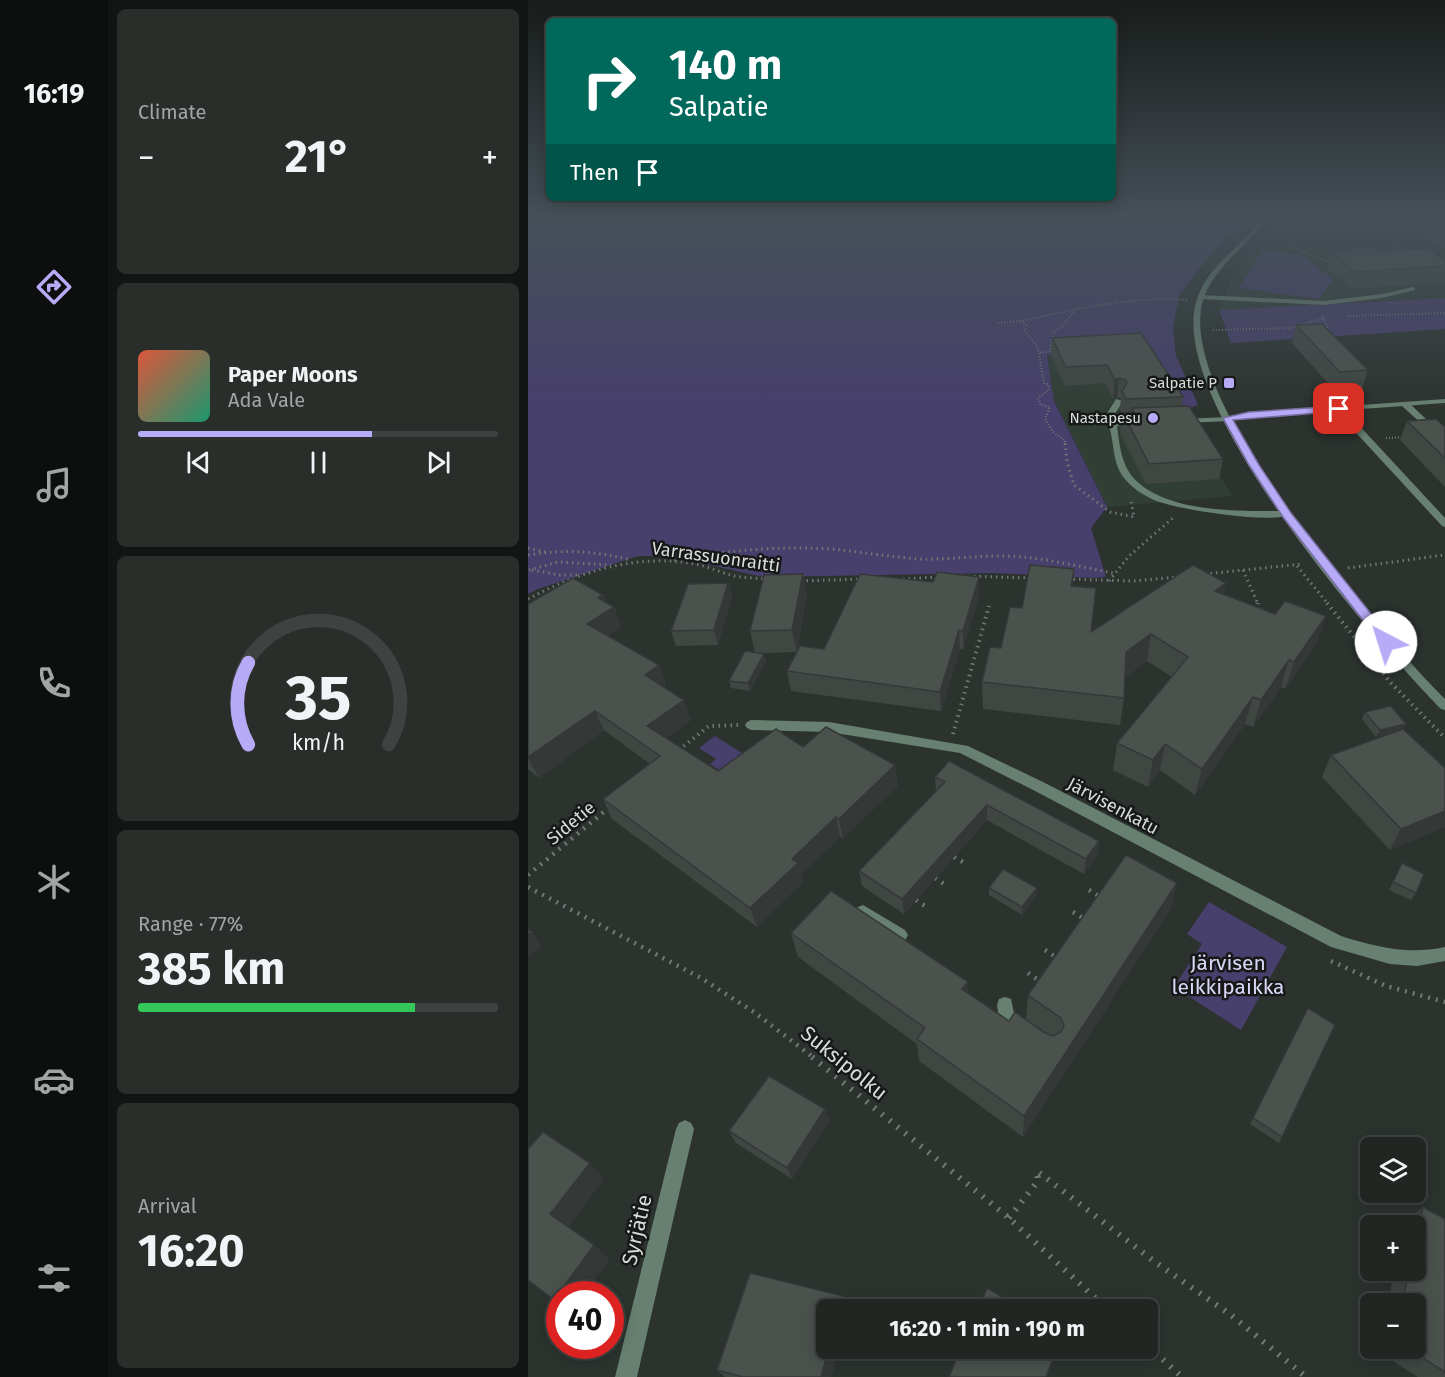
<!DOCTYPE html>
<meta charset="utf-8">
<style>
:root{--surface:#212623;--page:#292e2b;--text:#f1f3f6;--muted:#a2a5a6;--line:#3e4341;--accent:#b7abf8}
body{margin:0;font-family:"Fira Sans",sans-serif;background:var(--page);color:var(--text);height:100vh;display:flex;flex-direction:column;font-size:22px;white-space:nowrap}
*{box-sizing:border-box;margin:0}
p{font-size:20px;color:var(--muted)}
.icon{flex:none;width:33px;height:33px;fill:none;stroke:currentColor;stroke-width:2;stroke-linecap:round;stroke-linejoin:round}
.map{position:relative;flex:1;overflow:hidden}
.drawer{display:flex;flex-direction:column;gap:9px;padding:9px;background:#121513;width:420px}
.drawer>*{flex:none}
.banner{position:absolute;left:18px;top:18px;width:570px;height:183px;border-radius:9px;box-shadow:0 3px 15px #0003,0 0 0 2px var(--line);background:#00695c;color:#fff;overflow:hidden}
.tools{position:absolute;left:832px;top:1137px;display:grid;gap:12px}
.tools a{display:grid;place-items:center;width:66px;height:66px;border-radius:9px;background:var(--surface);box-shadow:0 3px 15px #0003,0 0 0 2px var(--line);font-size:30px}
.speed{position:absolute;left:18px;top:1281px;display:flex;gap:12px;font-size:30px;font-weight:700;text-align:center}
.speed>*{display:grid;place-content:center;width:78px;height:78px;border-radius:50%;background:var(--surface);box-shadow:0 3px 15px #0003,0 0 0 2px var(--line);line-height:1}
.speed .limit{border:9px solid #d22;background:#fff;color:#111}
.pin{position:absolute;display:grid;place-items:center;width:51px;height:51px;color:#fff;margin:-26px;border-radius:12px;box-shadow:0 3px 9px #0006}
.me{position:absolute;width:66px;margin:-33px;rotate:320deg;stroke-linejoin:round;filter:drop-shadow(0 0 4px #0008)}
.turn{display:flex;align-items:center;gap:21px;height:126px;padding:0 24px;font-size:27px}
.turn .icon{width:78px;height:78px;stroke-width:2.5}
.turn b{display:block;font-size:42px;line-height:51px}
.then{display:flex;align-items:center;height:57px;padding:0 24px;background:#0003;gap:12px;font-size:22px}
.big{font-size:45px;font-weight:700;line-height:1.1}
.drawer .tile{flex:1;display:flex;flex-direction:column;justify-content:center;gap:9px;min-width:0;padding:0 21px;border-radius:9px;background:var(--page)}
.drawer .dial{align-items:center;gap:0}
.dial svg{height:156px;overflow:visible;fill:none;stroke:var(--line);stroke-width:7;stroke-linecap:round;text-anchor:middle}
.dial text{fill:var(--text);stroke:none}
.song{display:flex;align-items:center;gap:18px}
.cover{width:72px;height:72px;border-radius:9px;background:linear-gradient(135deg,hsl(10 70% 55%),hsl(160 70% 35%))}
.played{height:6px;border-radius:3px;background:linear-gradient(90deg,var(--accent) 65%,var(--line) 65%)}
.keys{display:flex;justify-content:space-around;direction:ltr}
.heat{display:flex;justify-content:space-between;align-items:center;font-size:33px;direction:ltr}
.charge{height:9px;border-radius:4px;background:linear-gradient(90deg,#34c759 77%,var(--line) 0)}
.trip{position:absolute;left:288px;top:1299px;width:342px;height:60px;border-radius:9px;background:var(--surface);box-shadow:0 3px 15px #0003,0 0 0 2px var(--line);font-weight:700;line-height:60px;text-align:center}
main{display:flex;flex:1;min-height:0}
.dock{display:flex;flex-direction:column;width:108px;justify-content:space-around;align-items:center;background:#0d0f0e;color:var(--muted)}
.dock .icon{width:42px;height:42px}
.dock .active{color:var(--accent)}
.dock b{font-size:27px;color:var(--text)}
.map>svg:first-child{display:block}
.built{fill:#313e36}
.green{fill:#473f6c}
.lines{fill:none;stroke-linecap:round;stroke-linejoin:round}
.path-far4{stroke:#727874;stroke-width:2;stroke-dasharray:1 2;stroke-linecap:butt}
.path-far3{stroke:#727874;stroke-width:3;stroke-dasharray:1.5 4;stroke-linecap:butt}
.path-far2{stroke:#727874;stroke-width:4;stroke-dasharray:1.5 4.5;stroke-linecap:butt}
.path-far1{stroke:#727874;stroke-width:4.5;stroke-dasharray:2 6;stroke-linecap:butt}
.path{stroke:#727874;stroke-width:6;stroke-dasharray:2 8;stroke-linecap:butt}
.service{fill:#688072;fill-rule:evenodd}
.minor{fill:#688072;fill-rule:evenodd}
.tertiary{fill:#688072;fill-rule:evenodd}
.wall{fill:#404743}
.shaded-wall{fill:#343937}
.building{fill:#4b524e;stroke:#343937;stroke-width:1.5}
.route{fill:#b7abf8;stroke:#776fa1;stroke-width:1.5}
.poi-dot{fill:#b7abf8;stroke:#171918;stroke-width:2}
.labels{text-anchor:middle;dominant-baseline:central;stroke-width:5;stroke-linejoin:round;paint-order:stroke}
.far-poi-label{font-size:15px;fill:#d9ddda;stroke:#171918;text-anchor:end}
.street-label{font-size:18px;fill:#d9ddda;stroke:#171918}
.near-park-label{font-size:21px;fill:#dbd8f7;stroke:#171918}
.near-street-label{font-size:21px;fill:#d9ddda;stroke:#171918}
</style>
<main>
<nav class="dock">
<b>16:19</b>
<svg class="icon active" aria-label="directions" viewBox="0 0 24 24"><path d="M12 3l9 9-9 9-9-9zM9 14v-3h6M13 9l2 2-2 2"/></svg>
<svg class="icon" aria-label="music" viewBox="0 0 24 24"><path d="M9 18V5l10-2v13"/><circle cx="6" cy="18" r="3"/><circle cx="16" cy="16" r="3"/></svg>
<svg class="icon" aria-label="phone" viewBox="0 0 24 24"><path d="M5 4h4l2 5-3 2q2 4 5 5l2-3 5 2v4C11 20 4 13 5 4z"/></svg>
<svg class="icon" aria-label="climate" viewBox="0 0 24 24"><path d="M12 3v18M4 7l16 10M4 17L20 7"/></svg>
<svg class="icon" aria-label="car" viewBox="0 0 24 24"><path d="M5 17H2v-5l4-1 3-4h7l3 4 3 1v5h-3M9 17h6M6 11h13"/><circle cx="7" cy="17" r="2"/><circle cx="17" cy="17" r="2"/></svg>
<svg class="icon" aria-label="filters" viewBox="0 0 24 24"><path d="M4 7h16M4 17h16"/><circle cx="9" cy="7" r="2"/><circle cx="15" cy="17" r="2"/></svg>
</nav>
<section class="drawer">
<div class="tile"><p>Climate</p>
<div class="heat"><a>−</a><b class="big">21°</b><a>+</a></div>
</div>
<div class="tile">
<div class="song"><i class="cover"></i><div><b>Paper Moons</b><p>Ada Vale</p></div></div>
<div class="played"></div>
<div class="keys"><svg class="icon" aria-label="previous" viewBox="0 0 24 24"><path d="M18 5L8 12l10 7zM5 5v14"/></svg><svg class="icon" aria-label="pause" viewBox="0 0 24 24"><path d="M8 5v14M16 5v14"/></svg><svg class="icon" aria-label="next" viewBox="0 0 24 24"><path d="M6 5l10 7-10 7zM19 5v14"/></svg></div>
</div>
<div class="tile dial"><svg viewBox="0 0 100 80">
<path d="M14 69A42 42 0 1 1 86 69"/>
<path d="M14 69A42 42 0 0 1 14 27" stroke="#b7abf8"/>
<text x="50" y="56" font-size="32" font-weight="700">35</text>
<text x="50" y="72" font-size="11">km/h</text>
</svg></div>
<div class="tile"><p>Range · 77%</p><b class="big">385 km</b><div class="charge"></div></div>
<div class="tile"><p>Arrival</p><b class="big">16:20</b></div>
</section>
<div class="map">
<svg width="917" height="1377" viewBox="0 0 917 1377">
<rect width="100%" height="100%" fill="#2c332f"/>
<g class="built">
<polygon points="755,218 917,218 917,298 691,310 706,273"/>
<polygon points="625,349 662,428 704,496 579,507 526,401 519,354"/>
</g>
<g class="green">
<polygon points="0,218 717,218 713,228 697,239 680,258 651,295 645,329 648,356 670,405 653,411 636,368 625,349 519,355 526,401 579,507 563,528 578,577 565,578 466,573 236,577 140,556 110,556 10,589 0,594"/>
<polygon points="734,250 777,256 805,280 791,299 711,288"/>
<polygon points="917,298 917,329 703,343 691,310"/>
<polygon points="187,736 225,760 204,778 182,764 188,759 171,748"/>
<polygon points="681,902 759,947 713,1030 646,987 674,944 659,934"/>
</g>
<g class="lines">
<g class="path-far4">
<polyline points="598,218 609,221 621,218"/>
<path d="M824,219C847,222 869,227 872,253"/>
<polyline points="762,246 802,263"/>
<polyline points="794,316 800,328 799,333"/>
<polyline points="819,316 917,313"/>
<polyline points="470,323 493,321"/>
<polyline points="685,330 761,328 796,318"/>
<polyline points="512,353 522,351 526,332 534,327 546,311"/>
<polyline points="858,438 878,437"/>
<path d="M537,445V441L524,431L517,419L522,407L513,405L510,398L521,390L520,384L516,383L510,348L497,331L498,325L493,321C548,309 602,296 659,300"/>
</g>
<g class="path-far3">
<polyline points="537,443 539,462 546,485 582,512 606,517 603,501"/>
<polyline points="0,548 17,552"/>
<path d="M0,555C37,549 67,551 103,560"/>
<path d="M146,560C197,550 262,545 314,550C339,553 364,557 391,559C418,560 445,556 473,556C510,556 548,566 585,573"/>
<polyline points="769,566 800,604"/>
<polyline points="820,568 917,555"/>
<polyline points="1,570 30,562 83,565"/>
<polyline points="4,570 31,575 50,575"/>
<polyline points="715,570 730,604"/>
<polyline points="677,574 774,564"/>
<polyline points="435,576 502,578"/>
<polyline points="375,579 409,577"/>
<polyline points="540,579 606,581 649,577"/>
<polyline points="273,581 335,579"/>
<polyline points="581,581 601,556 646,517"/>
<path d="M0,599C51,572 109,553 167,564C179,566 191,572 203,575C214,578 227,578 239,579"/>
</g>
<g class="path-far2">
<polyline points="799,603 863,683 917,738"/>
<polyline points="729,610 730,603"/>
<polyline points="425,734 461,606"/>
<polyline points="151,750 181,726 210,725"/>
</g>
<g class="path-far1">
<polyline points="426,857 435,862"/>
<polyline points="0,875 83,806"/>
<polyline points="407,878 416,884"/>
<polyline points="0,887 173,978 226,1012 286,1058"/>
<polyline points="561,890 574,898"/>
<polyline points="388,900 397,906"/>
<polyline points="545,912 558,920"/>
<polyline points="517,950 531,959"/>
<polyline points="803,961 858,986 917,1002"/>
<polyline points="500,973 512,981"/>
</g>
<g class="path">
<polyline points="284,1057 481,1218 580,1310"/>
<polyline points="481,1218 510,1181 509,1171 627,1262 703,1315 778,1377"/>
<polyline points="620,1346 654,1377"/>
</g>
<g class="service">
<polygon points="885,287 887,288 887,290 854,298 796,305 673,299 670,297 673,295 796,301 854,294"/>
<path d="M588,399L595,401L585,417L588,421H608L612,423L608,425L589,426C591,442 593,462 603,475C634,514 713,511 758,511L763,514C747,525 646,509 626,500C615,495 604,488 596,478C582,460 588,436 577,417Z"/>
<polygon points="874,402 880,402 917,437 917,445 874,406"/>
<polygon points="808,407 814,407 917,518 917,527 914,526 808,411"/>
<polygon points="699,417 702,417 702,421 656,423 652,421 656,419"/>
<polygon points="335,905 377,930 380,935 377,940 372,942 367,940 330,917 327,912 330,907"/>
<polygon points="477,997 483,999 486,1013 500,1022 502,1028 500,1034 494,1036 472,1023 469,1005 471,999"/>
</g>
<g class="minor">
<polygon points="917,399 917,403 721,417 699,421 695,419 721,413"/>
<path d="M223,720L301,722L440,746L519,784L813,936C848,947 880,955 917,947V961L889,966L862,964L803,947L509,792L432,753L301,732L223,730L219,728L217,725L219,722Z"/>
<polygon points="157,1120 163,1123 166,1129 109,1377 87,1377 148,1129 151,1123"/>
</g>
<path class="tertiary" d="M735,218H740C719,247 683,268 674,304C651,404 848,629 917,699V710L913,709C844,638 640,403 668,302C678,266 714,247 735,218Z"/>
</g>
<g class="wall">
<polygon points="880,218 917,218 917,250 878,224"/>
<polygon points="819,248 851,251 917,260 917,283 823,289 799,268 803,252 818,252"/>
<polygon points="768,325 840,370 834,389 807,391 764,343"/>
<polygon points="524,338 655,397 654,406 695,459 691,479 618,484 592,433 594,415 592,410 593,398 589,397 585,399 577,383 537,386 523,355"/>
<polygon points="879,421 917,427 917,487 872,440"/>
<polygon points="546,569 544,586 563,632 695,594 789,643 757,689 753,687 725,727 717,724 667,795 632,770 620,787 585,770 589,743 644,677 619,661 597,677 596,698 592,725 455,709 454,682 494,608"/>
<polygon points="275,574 279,595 269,652 229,653 238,661 222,691 203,688 201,681 227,653 222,631"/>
<polygon points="200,583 204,597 190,645 148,646 143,631"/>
<polygon points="75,595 78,603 86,607 93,627 79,636 131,665 138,685 136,687 163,720 138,738 190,771 275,747 367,765 370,785 315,839 312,837 273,875 275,882 229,927 84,819 75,799 122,764 76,730 11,778 0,769 0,604"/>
<polygon points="451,596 435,650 432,649 413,711 263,691 259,671 296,649"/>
<polygon points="837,712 878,724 875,729 917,768 917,827 862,850 794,777 803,755 860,735 848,737 834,719"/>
<polygon points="407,777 571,841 569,856 556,874 459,820 376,914 334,886 331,871 408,792"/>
<polygon points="874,863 888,893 883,900 861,890"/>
<polygon points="461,888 508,895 494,915 461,895"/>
<polygon points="643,908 495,1137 391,1061 389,1044 270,957 263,933 440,993 481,1021 520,1034 498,1019 500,995"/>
<polygon points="780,1008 754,1137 751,1143 722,1124"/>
<polygon points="297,1109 301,1121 264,1179 208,1143 201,1131"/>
<polygon points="895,1207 917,1219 917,1377 890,1377 849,1351 849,1348 888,1348 888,1304 859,1304 867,1270 888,1270 888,1226 877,1226 878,1222"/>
<polygon points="321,1309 298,1348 311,1348 303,1377 197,1377 189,1370"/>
</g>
<g class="shaded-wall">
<polygon points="591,378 589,397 585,399 587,380"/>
<polygon points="275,574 279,595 269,652 264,630"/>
<polygon points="451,577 451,596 435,650 435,631"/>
<polygon points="200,583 204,597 190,645 186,630"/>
<polygon points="698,583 692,609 687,591"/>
<polygon points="75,595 81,610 86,607 93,627 67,644 59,624 70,598"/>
<polygon points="798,616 789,643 757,689 766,662"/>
<polygon points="431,630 432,649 413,711 412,692"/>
<polygon points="623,634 619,661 594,679 598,652"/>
<polygon points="236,654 238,661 222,691 220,683"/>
<polygon points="761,660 753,687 725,727 733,700"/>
<polygon points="131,665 138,685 125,695 117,675"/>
<polygon points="725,697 717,724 667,795 674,769"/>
<polygon points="156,700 163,720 127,746 119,726"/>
<polygon points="67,711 76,730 11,778 0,758"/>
<polygon points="878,724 875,731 848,737 852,730"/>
<polygon points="637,744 632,770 620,787 625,760"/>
<polygon points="367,765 370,785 315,839 311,819"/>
<polygon points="459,805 459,820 376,914 374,899"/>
<polygon points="917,811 917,827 862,850 873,829"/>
<polygon points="308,817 312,837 273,875 275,882 229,927 222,908 264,859"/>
<polygon points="571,841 569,856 556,874 558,859"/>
<polygon points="649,883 643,908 495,1137 496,1116"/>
<polygon points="509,888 508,895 494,915 494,907"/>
<polygon points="4,932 14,946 0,958 0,935"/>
<polygon points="440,982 441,1006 434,989"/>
<polygon points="297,1109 301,1121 264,1179 259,1168"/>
<polygon points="62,1163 76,1179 39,1229 22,1214"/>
<polygon points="66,1245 82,1259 56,1294 32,1294 32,1303 26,1300"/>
<polygon points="315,1296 321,1309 321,1310 312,1310"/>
<polygon points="301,1348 311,1348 303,1377 293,1377"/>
<polygon points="529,1348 530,1348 519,1377 518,1377"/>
</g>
<g class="building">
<polygon points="895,218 917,218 917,231"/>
<polygon points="845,247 851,251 900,249 917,260 917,266 827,272 803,252 823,251 819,248"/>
<polygon points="794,324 840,370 812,372 768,325"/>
<polygon points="613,333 655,397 598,399 594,391 599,383 598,380 591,378 587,380 579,365 538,367 524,338"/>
<polygon points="661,406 695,459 621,464 595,413 606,412 604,408"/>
<polygon points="908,419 917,427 917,458 879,421"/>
<polygon points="502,565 546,569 543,586 568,588 563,632 665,565 698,583 687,591 747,614 757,601 798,616 766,662 761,660 733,700 725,697 674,769 637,744 625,760 589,743 660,657 623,634 598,652 596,698 454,682 462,647 473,648 482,607 494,608"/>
<polygon points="409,572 451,577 435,631 431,630 412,692 259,671 272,646 296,649 332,574 405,582"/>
<polygon points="275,574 264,630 222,631 236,575"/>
<polygon points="45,578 75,595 70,598 86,607 59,624 131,665 117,675 156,700 119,726 190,771 248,729 275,747 298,727 367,765 311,819 308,817 264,859 270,863 222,908 75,799 132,756 67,711 0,757 0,604"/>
<polygon points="200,583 186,630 143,631 160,584"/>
<polygon points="217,651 236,654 220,683 201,681"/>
<polygon points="863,706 878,724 852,730 837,712"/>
<polygon points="875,729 917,768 917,811 873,829 803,755"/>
<polygon points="421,761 571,841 558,859 459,805 374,899 331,871 417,782 407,777"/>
<polygon points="598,855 649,883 496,1116 389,1039 397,1028 263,933 303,891 440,982 434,989 481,1021 487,1012 517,1033 525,1036 533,1032 536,1026 533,1018 500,995"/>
<polygon points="874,863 896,874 888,893 865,882"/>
<polygon points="475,869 509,888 494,907 461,888"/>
<polygon points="0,929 4,932 0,935"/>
<polygon points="780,1008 807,1025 754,1137 725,1118"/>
<polygon points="241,1076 297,1109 259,1168 201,1131"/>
<polygon points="15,1132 62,1163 22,1214 66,1245 26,1300 0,1280 0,1149"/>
<polygon points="895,1207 917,1219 917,1372 879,1348 888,1348 888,1304 874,1304 881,1270 888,1270 888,1237"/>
<polygon points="222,1273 315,1296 312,1310 298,1310 298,1348 301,1348 293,1377 215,1377 189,1370"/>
<polygon points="459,1288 496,1310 450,1310"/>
<polygon points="433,1348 529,1348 518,1377 421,1377"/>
</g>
<linearGradient id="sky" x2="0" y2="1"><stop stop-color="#181c1a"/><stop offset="0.53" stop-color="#455058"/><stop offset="1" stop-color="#455058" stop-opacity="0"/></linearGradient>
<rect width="917" height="410" fill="url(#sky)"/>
<polygon class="route" points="811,406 814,407 814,411 705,420 731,465 763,513 863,639 865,642 858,646 854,645 755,517 721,465 695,418 721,412"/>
<g class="poi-dot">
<rect x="695" y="377" width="12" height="12" rx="3"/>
<circle cx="625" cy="418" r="6"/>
</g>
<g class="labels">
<g class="far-poi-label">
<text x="689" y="383">Salpatie P</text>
<text x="613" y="418">Nastapesu</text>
</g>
<g class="street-label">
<text transform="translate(188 557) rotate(8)">Varrassuonraitti</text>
<text transform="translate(585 806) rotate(28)">Järvisenkatu</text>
<text transform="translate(43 823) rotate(-40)">Sidetie</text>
</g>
<g class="near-park-label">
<text x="700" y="963">Järvisen<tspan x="700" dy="24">leikkipaikka</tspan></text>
</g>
<g class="near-street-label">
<text transform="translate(316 1063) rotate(39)">Suksipolku</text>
<text transform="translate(109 1230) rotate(-77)">Syrjätie</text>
</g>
</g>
</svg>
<div class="tools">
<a><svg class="icon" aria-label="layers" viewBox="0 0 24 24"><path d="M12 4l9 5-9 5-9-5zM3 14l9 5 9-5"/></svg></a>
<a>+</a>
<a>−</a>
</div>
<div class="speed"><div class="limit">40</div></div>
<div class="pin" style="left:811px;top:409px;background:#d93025"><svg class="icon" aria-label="arrive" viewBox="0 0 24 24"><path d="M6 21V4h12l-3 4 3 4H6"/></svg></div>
<svg class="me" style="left:858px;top:642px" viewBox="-20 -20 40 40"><circle r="19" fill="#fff"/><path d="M0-13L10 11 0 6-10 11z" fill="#b7abf8"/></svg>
<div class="trip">16:20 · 1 min · 190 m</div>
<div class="banner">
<div class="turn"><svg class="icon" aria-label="right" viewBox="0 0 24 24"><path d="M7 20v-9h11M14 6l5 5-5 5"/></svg><div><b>140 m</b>Salpatie</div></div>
<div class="then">Then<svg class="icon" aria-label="arrive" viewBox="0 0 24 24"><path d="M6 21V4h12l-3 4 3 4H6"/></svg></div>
</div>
</div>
</main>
